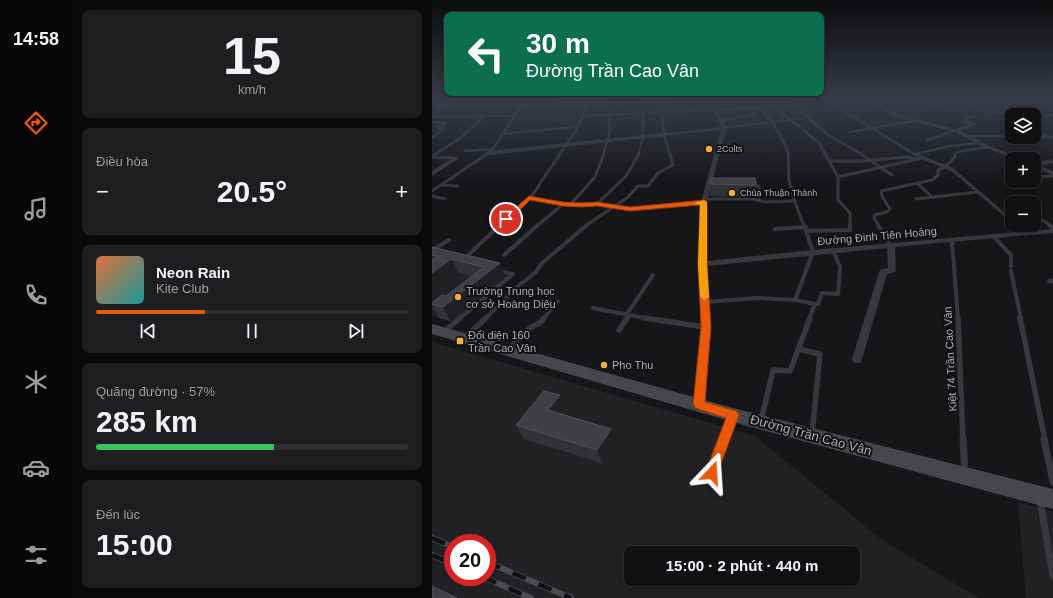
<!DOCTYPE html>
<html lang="vi">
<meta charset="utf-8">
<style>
:root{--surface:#101012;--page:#1e1e20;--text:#f1f3f6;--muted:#9c9d9f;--line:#303032;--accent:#ea580c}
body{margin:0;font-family:Helvetica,sans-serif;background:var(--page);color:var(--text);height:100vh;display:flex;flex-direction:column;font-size:15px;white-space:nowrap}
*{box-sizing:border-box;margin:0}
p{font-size:13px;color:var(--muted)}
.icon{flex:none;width:22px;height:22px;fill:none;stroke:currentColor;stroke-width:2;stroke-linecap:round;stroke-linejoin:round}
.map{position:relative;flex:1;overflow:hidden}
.panel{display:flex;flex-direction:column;gap:10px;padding:10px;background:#09090a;width:360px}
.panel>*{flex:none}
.guide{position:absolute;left:12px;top:12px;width:380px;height:84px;border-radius:8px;box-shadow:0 2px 10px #0003,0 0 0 1px var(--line);background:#0b6e4f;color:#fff;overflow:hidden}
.buttons{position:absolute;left:573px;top:108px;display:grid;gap:8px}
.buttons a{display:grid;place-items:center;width:36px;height:36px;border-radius:8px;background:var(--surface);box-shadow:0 2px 10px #0003,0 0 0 1px var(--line);font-size:20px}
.speed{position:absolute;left:12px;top:534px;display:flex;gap:8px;font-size:20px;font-weight:700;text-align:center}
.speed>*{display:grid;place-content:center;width:52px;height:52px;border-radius:50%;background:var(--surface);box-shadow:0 2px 10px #0003,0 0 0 1px var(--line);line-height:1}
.speed .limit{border:6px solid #d22;background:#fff;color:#111}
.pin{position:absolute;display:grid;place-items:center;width:34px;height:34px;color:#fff;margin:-17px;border:2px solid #fff;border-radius:50%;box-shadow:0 1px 4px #0007}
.me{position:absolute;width:44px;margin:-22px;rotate:20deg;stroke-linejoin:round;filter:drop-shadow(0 0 3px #0008)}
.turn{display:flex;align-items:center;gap:14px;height:84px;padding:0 16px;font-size:18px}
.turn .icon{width:52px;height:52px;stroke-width:2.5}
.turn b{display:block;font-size:28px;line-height:34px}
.big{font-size:30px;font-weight:700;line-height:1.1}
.panel .card{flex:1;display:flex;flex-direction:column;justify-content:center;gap:6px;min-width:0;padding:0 14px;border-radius:8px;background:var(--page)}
.panel .dial{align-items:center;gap:0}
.dial b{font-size:52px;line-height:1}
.song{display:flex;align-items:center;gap:12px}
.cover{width:48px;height:48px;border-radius:6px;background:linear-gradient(135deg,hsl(20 70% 55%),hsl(180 70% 35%))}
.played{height:4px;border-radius:2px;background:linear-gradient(90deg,var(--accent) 35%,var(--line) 35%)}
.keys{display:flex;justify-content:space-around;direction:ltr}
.heat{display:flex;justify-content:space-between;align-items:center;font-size:22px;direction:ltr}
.charge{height:6px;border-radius:3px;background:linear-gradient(90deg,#34c759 57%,var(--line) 0)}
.trip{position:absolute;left:192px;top:546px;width:236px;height:40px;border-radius:8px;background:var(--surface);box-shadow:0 2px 10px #0003,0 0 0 1px var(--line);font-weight:700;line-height:40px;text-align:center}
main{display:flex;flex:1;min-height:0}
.dock{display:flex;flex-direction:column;width:72px;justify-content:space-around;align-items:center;background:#060607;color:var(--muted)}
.dock .icon{width:28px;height:28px}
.dock .selected{color:var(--accent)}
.dock b{font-size:18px;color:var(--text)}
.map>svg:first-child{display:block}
.built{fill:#222225;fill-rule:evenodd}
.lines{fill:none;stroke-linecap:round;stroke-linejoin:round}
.lane-far4{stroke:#37383d;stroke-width:2.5}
.lane-far3{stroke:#37383d;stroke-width:3}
.lane-far2{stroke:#37383d;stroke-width:4}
.lane-far1{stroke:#37383d;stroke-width:5.5}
.lane{stroke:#37383d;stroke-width:7}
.street{fill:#37383d;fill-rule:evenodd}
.secondary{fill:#45474d;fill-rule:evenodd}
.primary{fill:#53555c;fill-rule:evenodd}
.rail-casing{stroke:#4a4c52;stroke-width:6}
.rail{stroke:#111113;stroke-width:4.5;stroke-dasharray:14;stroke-linecap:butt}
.wall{fill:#323236}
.shaded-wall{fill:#212124}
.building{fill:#3f3f44;stroke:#4f5156}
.route{fill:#ea580c;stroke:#983908}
.slow{fill:#f59e0b}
.poi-dot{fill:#f2b134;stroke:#111113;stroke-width:1.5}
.labels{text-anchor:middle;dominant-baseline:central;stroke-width:4;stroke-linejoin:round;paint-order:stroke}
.far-poi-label{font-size:9px;fill:#a8adb8;stroke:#111113;text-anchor:start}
.street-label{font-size:11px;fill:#a8adb8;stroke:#111113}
.poi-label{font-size:11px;fill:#a8adb8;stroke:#111113;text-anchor:start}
.near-street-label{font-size:13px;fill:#a8adb8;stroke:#111113}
</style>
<main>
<nav class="dock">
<b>14:58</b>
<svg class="icon selected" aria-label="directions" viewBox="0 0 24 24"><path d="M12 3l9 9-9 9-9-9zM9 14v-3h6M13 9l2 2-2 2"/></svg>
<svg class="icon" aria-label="music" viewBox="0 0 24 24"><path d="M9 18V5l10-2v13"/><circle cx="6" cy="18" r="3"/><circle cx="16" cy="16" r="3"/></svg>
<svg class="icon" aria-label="phone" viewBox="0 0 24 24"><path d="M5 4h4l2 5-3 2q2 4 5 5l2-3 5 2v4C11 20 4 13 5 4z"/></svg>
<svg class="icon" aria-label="climate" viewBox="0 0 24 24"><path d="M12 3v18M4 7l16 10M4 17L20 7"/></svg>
<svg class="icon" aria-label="car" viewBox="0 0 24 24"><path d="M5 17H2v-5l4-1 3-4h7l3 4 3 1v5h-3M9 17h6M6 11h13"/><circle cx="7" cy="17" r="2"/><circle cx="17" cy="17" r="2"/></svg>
<svg class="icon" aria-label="filters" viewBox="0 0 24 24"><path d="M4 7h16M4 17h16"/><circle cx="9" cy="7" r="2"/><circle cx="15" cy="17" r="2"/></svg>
</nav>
<section class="panel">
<div class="card dial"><b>15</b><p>km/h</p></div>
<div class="card"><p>Điều hòa</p>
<div class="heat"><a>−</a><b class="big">20.5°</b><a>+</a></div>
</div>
<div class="card">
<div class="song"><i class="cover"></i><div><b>Neon Rain</b><p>Kite Club</p></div></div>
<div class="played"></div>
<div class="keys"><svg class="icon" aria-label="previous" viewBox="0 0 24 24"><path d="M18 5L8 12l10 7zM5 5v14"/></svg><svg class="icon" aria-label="pause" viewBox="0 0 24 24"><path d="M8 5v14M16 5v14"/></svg><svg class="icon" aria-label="next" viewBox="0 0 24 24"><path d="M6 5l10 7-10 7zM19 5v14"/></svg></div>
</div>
<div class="card"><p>Quãng đường · 57%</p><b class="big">285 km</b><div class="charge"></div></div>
<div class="card"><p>Đến lúc</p><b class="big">15:00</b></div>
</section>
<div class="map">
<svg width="621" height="598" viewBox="0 0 621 598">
<rect width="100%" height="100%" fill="#161618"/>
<g class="built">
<polygon points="153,106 144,122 78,123 93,107"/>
<polygon points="6,259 78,276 22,322 0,316 0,279"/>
<path d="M0,342L323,436L449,539L547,598H0ZM21,543H55V577H21ZM199,553H421V579H199Z"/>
<polygon points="586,502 621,512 621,598 594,598"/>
</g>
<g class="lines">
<g class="lane-far4">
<polyline points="491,100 504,105"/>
<polyline points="533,100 552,112 573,113"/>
<polyline points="571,100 597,115"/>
<polyline points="595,100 599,103"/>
<polyline points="398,103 484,155"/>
<polyline points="363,106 395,134 431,155"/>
<polyline points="498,106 529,100"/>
<polyline points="343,107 387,143 394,155"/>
<path d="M328,108C343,124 349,135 357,155"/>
<polyline points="565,108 580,118"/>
<polyline points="230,113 232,135 238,155"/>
<polyline points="0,114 14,106"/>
<polyline points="602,116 621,115"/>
<polyline points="288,121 322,115 317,109"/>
<polyline points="0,122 14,123 6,128 11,128 0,138"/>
<polyline points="602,130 621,138"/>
<polyline points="418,132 482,121"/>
<polyline points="69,134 144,127"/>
<polyline points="535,136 580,136"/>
<polyline points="602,137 617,137"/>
<polyline points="495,140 543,124 531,121 542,116"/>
<polyline points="33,151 61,149"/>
<polyline points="484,154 518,146 547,143"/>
<polyline points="2,155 30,137 51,117"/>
<polyline points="54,155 61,149 82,116"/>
<polyline points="127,155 143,132 156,104"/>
<polyline points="171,155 178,131 176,115"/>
<polyline points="206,155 211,138 211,113"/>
<polyline points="523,155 523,153 525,152 556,147"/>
</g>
<g class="lane-far3">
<polyline points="356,154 357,180 363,202 372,226"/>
<polyline points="393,154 406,177 406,200 418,213 418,226"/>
<polyline points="429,154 460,175"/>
<polyline points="482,154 521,170 580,221"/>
<polyline points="0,157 4,154"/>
<polyline points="1,157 24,158"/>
<polyline points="398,161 431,161 475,157 484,159"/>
<polyline points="406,177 490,158"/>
<polyline points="602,177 621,176"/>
<polyline points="573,180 580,179"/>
<polyline points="485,183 500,197"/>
<polyline points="10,185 26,186"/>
<polyline points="319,186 327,186 327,200"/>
<polyline points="0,191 55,154"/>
<polyline points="0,196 13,199"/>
<polyline points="579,196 588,203"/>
<polyline points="97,198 134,204 165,204 197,209 272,202"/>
<polyline points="273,199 321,199 333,202 363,201"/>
<polyline points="484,199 546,192"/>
<polyline points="165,204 194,176 207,154"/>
<polyline points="138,205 163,177 172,154"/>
<polyline points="602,214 619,226"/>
<polyline points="585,225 587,226"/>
<polyline points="67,226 101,194 128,154"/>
<polyline points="105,226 131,204"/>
<polyline points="153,226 195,198 206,186 216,186 226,173 241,165 238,154"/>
<polyline points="447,226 442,218 443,215 455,212 458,209 450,196 449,191 500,180 506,175 506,170 513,167 523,157 523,154"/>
</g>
<g class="lane-far2">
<polyline points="372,225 381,252 363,300 383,304 377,319"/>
<polyline points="446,225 459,246"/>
<polyline points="585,225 595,234"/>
<polyline points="617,225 621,228"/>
<polyline points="343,229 374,227"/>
<polyline points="375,231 418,230 418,225"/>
<polyline points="562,237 579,255 579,266"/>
<polyline points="520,241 526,319"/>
<polyline points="0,250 17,240"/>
<polyline points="72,255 106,225"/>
<polyline points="32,259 68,225"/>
<polyline points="579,271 589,319"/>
<polyline points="273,302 325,298 363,300"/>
<polyline points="383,304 386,304 390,293 406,294 408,267 401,250"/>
<polyline points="161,308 218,319"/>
<polyline points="195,314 221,275"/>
<polyline points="27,319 81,274 67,271"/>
<polyline points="53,319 85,287 103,273 110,263 155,225"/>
<polyline points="111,319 126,301"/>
<polyline points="194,319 197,315"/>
</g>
<g class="lane-far1">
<polyline points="213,318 273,327"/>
<polyline points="526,318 531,440"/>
<polyline points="588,318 613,440"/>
<polyline points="187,330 195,318"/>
<polyline points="13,331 28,318"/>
<polyline points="32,338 54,318"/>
<polyline points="366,349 388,354 380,434"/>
<polyline points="76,350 98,328 109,322 112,318"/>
<polyline points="329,421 341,370 358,371 378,318"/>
<polyline points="291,440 300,416"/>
</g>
<g class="lane">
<polyline points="531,439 533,472"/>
<polyline points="612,439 621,482"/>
<polyline points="280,473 292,439"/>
<polyline points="608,500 621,576"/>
</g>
<g class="street">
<polygon points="276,100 280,100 285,109 407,100 431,100 328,109 286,111 294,126 376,117 378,118 294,129 275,202 275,261 381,250 621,229 621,233 463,247 464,270 463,272 455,274 430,359 429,362 425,363 421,362 420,359 447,272 448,270 456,268 455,248 275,266 279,327 273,405 271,408 267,410 263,408 261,405 269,327 267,264 269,202 289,130 57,155 54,153 57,151 289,127 282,111 149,117 147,116 149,115 281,109"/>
<polygon points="434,100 440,100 468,115 527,130 558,146 591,159 583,159 554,148 523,132 464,117"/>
<polygon points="93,101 97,102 82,117 0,118 0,116 81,115"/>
<polygon points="22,157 27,158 0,176 0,171"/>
<polygon points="621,159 621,163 608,166 621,171 621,175 602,167 602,163"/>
<polygon points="621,278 621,284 616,283 615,281 616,279"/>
</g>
<polygon class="secondary" points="0,324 301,408 621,489 621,509 301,422 0,334"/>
<polygon class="primary" points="184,100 270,100 267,102 98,107 0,107 0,103 98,103"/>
<defs>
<g id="rail">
<polyline points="0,538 21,547"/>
<polyline points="0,555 21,564"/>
<polyline points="55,562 139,598"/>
<polyline points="51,577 99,598"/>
</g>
</defs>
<use href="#rail" class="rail-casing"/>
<use href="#rail" class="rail"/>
</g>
<g class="wall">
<polygon points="0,100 23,100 21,102 0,102"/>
<polygon points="278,184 324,185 324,197 278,196"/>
<polygon points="0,247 73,276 18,321 7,318 0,306 0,303 14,296 40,276 26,272 0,291"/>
<polygon points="128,395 134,409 130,414 179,429 183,442 170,463 92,439 84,425"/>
</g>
<g class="shaded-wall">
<polygon points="2,103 4,108 0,111 0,105"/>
<polygon points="19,259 26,272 0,291 0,273"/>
<polygon points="68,263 73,276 18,321 11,307"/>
<polygon points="128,395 134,409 123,424 116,410"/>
<polygon points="179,429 183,442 170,463 165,450"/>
</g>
<g class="building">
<polygon points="279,178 323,178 324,185 278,184"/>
<polygon points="0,247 68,263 11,307 0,304 0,303 10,295 14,296 52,267 19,259 0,273 0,261 6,256 0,255"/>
<polygon points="112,391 128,395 116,410 179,429 165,450 84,425"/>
<polygon points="0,586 25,598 0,598"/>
</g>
<linearGradient id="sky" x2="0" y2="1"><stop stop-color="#0c0c0d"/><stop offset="0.54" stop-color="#363c48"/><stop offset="1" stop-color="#363c48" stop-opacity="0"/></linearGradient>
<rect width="621" height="184" fill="url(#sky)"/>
<polygon class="route" points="97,196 131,202 150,203 165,202 198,207 272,200 275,202 275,264 279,327 273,402 305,411 307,415 284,478 280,479 275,478 273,473 294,418 263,408 261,404 269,327 266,264 268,205 198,211 165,206 150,207 131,206 98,200 77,221 72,221 72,218"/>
<polygon class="slow" points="272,200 275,202 275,264 277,297 272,300 268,297 266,264 268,205 262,203"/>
<g class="poi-dot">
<circle cx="277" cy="149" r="4"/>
<circle cx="300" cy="193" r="4"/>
<circle cx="26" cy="297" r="4"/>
<rect x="24" y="337" width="8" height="8" rx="2"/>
<circle cx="172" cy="365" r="4"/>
</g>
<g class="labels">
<g class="far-poi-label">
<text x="285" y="149">2Colts</text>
<text x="308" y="193">Chùa Thuận Thành</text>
</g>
<g class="street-label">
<text transform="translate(445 236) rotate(-5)">Đường Đinh Tiên Hoàng</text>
<text transform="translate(518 359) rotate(-93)">Kiệt 74 Trần Cao Vân</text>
</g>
<g class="poi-label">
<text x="34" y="291">Trường Trung học<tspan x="34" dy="13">cơ sở Hoàng Diệu</tspan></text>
<text x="36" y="335">Đối diện 160<tspan x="36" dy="13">Trần Cao Vân</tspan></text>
<text x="180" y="365">Pho Thu</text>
</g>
<g class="near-street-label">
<text transform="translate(379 435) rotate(15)">Đường Trần Cao Vân</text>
</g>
</g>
</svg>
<div class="buttons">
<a><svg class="icon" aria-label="layers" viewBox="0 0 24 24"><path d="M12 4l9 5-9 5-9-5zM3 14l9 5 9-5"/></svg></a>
<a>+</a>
<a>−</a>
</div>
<div class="speed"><div class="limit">20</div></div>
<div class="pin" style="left:74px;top:219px;background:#d93025"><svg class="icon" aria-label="arrive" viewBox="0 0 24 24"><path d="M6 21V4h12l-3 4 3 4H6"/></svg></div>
<svg class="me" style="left:280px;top:473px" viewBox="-20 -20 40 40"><path d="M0-17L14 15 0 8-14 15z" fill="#ea580c" stroke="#fff" stroke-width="4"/></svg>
<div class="trip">15:00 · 2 phút · 440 m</div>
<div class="guide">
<div class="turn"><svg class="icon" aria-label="left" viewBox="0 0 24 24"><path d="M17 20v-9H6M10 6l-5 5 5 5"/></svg><div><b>30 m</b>Đường Trần Cao Vân</div></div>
</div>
</div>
</main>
